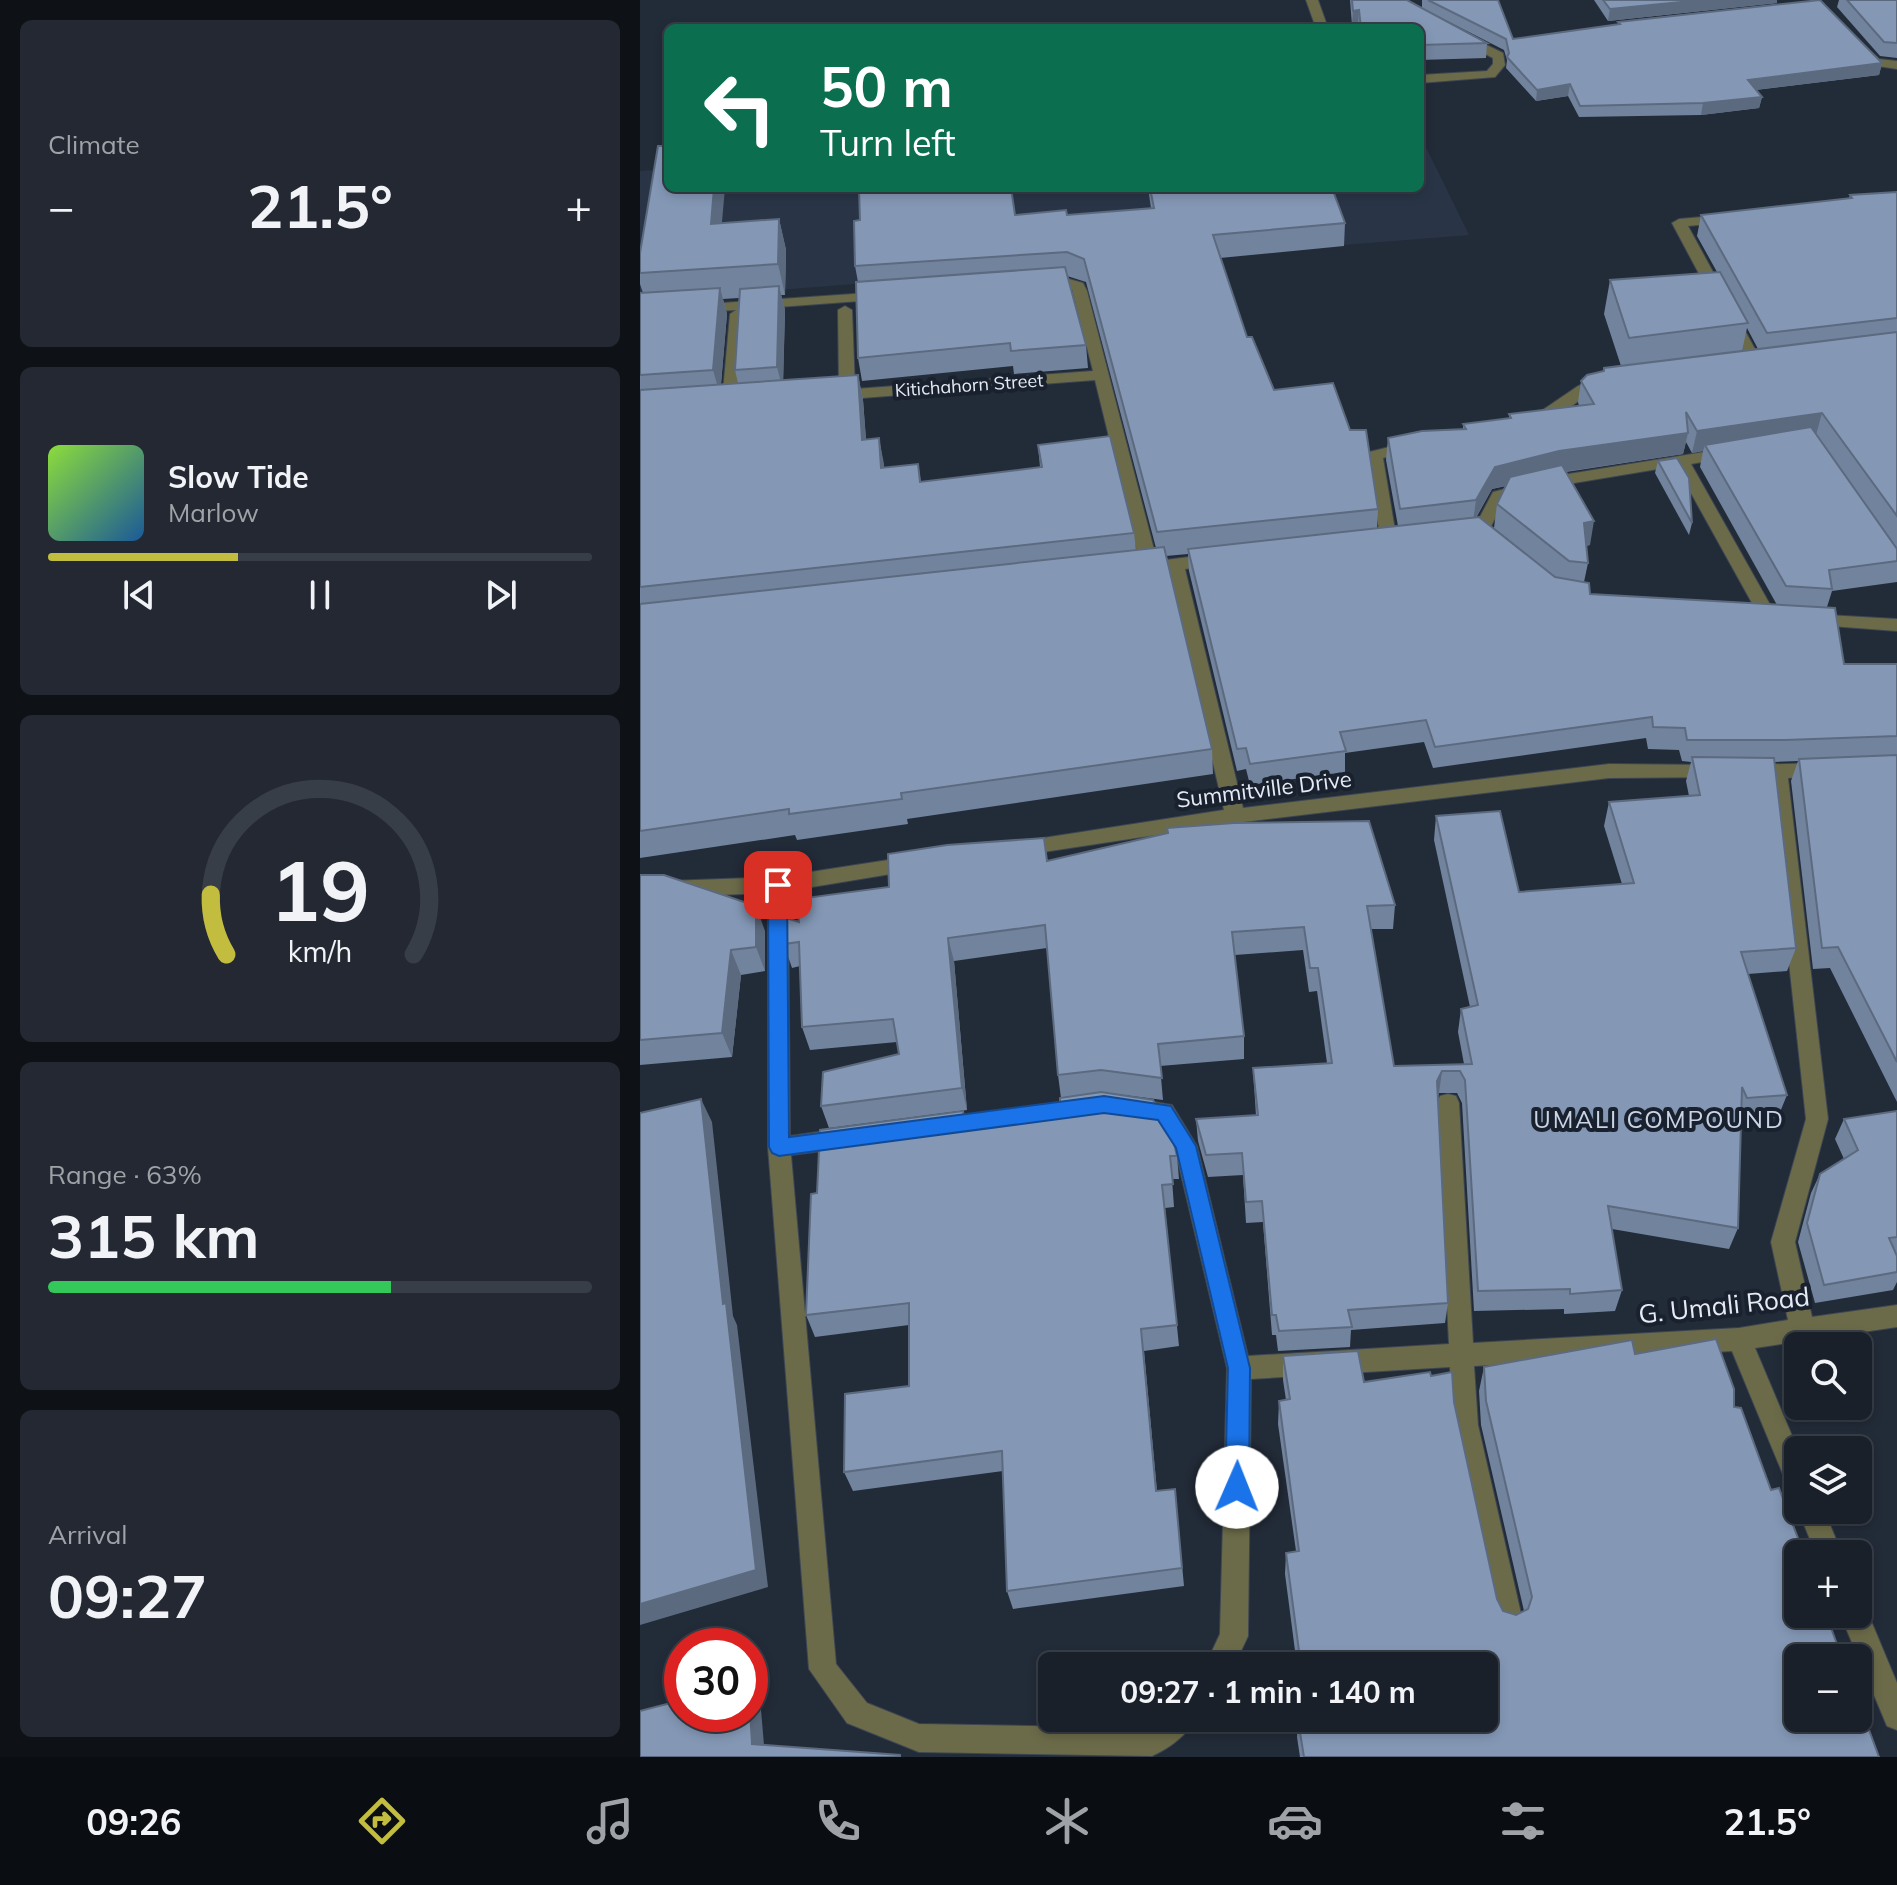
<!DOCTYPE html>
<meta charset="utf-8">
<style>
:root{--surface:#1a202a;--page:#232832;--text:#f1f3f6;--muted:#9fa3a8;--line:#383e47;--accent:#c2bd3f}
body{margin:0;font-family:Mulish,sans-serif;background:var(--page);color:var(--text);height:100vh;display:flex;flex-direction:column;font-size:30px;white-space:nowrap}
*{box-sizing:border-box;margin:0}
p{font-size:26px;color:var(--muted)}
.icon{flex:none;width:44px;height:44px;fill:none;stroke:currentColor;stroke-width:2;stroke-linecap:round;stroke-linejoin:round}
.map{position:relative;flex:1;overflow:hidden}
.drawer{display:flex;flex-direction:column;gap:20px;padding:20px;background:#0e1217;width:640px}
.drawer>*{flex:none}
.hud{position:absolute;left:24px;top:24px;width:760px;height:168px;border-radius:12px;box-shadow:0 4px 12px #0003,0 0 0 2px var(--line);background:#0b6e4f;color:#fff;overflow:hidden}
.fabs{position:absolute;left:1144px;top:1332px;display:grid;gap:16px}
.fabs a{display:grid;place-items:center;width:88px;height:88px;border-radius:12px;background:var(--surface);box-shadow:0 4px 12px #0003,0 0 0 2px var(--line);font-size:40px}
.speed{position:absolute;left:24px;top:1628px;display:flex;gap:16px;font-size:40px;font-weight:700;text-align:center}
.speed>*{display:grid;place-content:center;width:104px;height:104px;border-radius:50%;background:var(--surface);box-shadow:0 4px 12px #0003,0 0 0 2px var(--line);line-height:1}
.speed .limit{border:12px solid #d22;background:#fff;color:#111}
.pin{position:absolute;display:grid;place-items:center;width:68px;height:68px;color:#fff;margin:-34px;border-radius:16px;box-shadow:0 4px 12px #0006}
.me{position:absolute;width:88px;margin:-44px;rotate:1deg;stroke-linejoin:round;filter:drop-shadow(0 0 6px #0008)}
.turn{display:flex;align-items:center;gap:28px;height:168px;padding:0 24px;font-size:36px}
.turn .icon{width:104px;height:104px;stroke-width:2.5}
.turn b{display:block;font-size:56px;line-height:68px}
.big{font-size:60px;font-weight:700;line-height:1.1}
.drawer .tile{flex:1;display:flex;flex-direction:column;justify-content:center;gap:12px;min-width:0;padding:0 28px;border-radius:12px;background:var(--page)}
.drawer .dial{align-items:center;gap:0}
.dial svg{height:208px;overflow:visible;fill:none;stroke:var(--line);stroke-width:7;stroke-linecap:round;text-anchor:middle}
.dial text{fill:var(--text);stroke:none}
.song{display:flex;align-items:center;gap:24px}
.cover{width:96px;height:96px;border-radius:12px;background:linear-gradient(135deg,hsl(90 70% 55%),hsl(210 70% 35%))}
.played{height:8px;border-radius:4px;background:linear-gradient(90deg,var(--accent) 35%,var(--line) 35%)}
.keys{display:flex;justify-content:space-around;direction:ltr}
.heat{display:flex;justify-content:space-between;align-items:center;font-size:44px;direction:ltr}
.charge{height:12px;border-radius:6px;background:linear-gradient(90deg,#34c759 63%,var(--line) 0)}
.trip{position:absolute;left:398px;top:1652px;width:460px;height:80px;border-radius:12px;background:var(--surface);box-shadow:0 4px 12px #0003,0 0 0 2px var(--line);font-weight:700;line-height:80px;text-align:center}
.menu{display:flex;height:128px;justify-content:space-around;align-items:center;background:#0a0d11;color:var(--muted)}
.menu .icon{width:56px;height:56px}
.menu .on{color:var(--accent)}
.menu b{font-size:36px;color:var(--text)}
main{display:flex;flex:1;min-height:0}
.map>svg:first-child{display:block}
.built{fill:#293547}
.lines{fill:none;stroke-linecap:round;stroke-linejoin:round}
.street-casing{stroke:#3d4652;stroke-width:2}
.street{fill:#6c6b49;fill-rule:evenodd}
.wall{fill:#72839d;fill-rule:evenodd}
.shaded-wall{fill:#5c6a7f}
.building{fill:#8498b6;stroke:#5c6a7f;stroke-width:2}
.route{fill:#1a73e8;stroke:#114b97;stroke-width:2}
.labels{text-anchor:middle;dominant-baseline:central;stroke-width:8;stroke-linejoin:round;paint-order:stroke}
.far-street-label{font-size:18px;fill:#e5ebf4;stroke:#19212e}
.street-label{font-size:22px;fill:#e5ebf4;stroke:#19212e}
.neighbourhood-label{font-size:24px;letter-spacing:2px;fill:#c9d4e6;stroke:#19212e}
.near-street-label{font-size:26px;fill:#e5ebf4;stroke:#19212e}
</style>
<main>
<section class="drawer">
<div class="tile"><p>Climate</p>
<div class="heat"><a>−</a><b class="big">21.5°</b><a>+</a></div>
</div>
<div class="tile">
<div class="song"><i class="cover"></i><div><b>Slow Tide</b><p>Marlow</p></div></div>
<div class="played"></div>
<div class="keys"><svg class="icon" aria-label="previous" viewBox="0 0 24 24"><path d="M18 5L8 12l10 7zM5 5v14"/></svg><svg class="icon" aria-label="pause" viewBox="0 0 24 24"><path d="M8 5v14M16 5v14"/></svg><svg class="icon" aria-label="next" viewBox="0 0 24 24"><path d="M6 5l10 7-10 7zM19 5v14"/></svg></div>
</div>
<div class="tile dial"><svg viewBox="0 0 100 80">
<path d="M14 69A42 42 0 1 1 86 69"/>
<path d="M14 69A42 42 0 0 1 8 46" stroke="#c2bd3f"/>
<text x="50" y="56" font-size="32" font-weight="700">19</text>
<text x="50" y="72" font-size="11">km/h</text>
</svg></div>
<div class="tile"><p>Range · 63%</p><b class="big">315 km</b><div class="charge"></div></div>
<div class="tile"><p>Arrival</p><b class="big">09:27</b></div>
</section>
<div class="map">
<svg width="1257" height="1757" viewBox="0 0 1257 1757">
<rect width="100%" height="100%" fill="#222b38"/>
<polygon class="built" points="780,135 829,235 0,301 0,171 28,169 28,188 780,188"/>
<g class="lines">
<defs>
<g id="street">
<polygon points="666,0 678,0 688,28 676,28"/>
<polygon points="824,34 863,53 865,65 855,77 780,83 780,75 847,71 853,64 853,58 820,41 818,38"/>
<polygon points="1222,44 1239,59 1257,61 1257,69 1231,65 1216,48"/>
<polygon points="1085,215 1090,216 1090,222 1048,226 1122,362 1114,367 1106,362 1032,223 1039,219"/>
<polygon points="429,279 443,283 447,291 517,561 573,554 581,560 573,566 545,569 603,808 969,764 1076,765 1083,767 1085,772 1083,777 969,778 595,823 377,856 370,854 367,849 370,844 377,842 584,810 528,571 501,575 492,569 500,564 455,380 196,400 188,395 199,390 198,310 205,306 212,310 215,389 453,371 432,289 402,289 395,285 402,281"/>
<polygon points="242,292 249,296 247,299 98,310 104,314 98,402 95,405 85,405 82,402 90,314 96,310 58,312 51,308 53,305"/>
<path d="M963,377L968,379V385C942,393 926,416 899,423L891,418L938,386Z"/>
<polygon points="774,441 780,443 780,449 743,458 757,542 749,547 741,542 727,455 729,452"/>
<polygon points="1089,448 1097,453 1095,456 1051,464 1137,617 1134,621 1122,621 1036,466 916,486 865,499 847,534 841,535 833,530 853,492 916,476"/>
<polygon points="1170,614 1257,619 1257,631 1164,624 1161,620 1164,616"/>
<polygon points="1180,763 1187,765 1189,770 1187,775 1148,778 1188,1119 1155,1242 1172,1317 1257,1305 1257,1327 1115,1348 1158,1450 1158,1493 1149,1489 1092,1351 834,1366 838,1425 882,1618 878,1628 868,1632 858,1628 854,1618 812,1425 810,1367 611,1379 608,1636 594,1666 565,1666 580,1634 587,1368 535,1149 517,1121 488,1115 485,1108 488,1101 496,1099 532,1105 557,1146 608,1356 809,1344 797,1103 800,1096 808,1094 816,1096 819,1103 833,1343 1099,1328 1148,1320 1131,1242 1166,1119 1129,778 1108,779 1099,772 1108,765"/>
<path d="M274,856L281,859L284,864L281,869L148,891L150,1136L206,1128L214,1131L217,1138L214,1145L206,1148L151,1155L196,1664L227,1703L279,1724L507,1728L519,1718H555C548,1735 528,1749 512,1756L279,1752L207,1723L169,1669L128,1147V893L0,898V882L138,877Z"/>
<polygon points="1158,1510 1184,1510 1202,1554 1176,1554"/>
<polygon points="1218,1602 1224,1604 1257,1683 1257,1730 1247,1726 1200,1614 1218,1614"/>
</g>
</defs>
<use href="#street" class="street-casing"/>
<use href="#street" class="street"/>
</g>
<g class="wall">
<polygon points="710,0 767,0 847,43 846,58 780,60 780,28 719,28 718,24 712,25"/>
<polygon points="782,0 858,0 873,39 978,25 978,22 1242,63 1239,75 1116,90 1122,97 1119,108 1061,115 939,117 928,96 896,101 866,68 867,60 864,50 782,8"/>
<polygon points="954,0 1137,0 1137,3 968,21"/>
<polygon points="1199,0 1257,0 1257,58 1240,56 1197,7"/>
<path d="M508,188H711V190L693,191L705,223L704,246L580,258L607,337L634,390L738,509L737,528L758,526L746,460L748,438L823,429V424L869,418V414L939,406L938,402L941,381L981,366L964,314L970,280L1077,272L1057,236L1061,215L1209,198L1210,195L1257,192V548L1197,465L1257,549V582L1192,591L1187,607L1204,664H1257V1102L1190,968L1173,969L1151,781L1158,761L1134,762L1156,948L1147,971L1108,974L1147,1095L1138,1117L1101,1120L1098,1228L1089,1249L972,1229L982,1290L975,1311L924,1314V1309L834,1311L822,1103L817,1093H799L798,1096L808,1303L805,1323L711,1330L710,1347L638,1351L636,1335H632L623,1222L606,1223L603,1175L568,1177L558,1141L556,1119L616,1116L613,1068L687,1063L677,991L669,992L663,950L595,955L604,1036V1059L520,1066L523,1100L461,1092L537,1156L539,1179H532L534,1207L525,1208L539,1346L504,1351L517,1491L535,1489L544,1586L373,1609L367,1591L363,1471L213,1491L204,1472L269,1386V1325L175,1337L166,1315L177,1193L325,1116L420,1106L421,1098L418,1075L407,948L314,961L327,1110L189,1128L181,1106L259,1054L257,1042L170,1050L162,1027L160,966L152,968L144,944L159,922L249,887L407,861L755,905L753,929H731L754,1066L824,1064L818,1032L821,1009L830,1007L794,840L796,816L879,892L982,884L964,826L969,802L1049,796L1046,781L1051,762L1042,761L1039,750L1008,749L1006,738L793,768L784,742L705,753V772L610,785L606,769L597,771L549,571L548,554L526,556L572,749L573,774L267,819L268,824L157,840L155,835L0,858V293H3L0,284V253L82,223L139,219L146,250L145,295H141L145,310L143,380L218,375L223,400L226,440L239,438L244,468L278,464L281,482L400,467L398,445L494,533L496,550L516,548L446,282L427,276L446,345L448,368L374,374L373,366L222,381L218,358V282L215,266L375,215H427L511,208ZM99,298L95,370L98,383L81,384L87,314L83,299ZM1107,328L1118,349L1102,351ZM1046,442L1052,453L1063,451L1060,467L1137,605L950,594L944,582L948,563L946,546L950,545L926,472L1043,454ZM866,486L857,504L854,528L916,578L836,518L852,489Z"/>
<polygon points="1018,461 1052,523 1049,535 1015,473"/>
<polygon points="0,875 125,931 125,971 101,975 92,1057 0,1065"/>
<polygon points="1257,1111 1257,1282 1253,1290 1175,1303 1158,1242 1171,1193 1180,1174 1204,1159 1195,1139 1204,1119"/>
<polygon points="995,1354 1094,1407 1131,1490 1239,1757 660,1757 657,1737 658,1720 664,1719 664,1718 844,1718 844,1666 657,1666 645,1574 646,1553 656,1551 638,1424 639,1401 646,1400 643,1380 643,1356 724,1382 791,1376 814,1402 857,1599 863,1611 876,1615 884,1611 841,1425 839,1391 844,1367"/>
</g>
<g class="shaded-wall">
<polygon points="1062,0 1137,0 1137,3 968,21 970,9"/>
<polygon points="719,10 718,24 712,25 713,11"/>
<polygon points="1242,63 1239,75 1106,91 1108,80"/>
<polygon points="930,84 928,96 896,101 897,90"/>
<polygon points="1122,97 1119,108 1061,115 1063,103"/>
<polygon points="74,188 85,188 79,255 71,224"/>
<polygon points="139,219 146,250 145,295 138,264"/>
<polygon points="139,286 145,310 143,391 137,367"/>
<polygon points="80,288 87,314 80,395 73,370"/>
<polygon points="218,375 223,400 228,466 222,440"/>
<polygon points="1182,413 1176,435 1065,445 1063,451 1052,453 1057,431"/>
<polygon points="1048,433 1043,454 916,473 852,489 833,522 836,500 855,467 919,451"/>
<polygon points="239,438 244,464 246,494 241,468"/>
<polygon points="954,521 950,545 940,547 944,523"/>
<polygon points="116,906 125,931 125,971 116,947"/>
<polygon points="308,938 314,961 327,1110 322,1088"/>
<polygon points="91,950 101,975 92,1057 82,1033"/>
<polygon points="802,1071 799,1093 794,1103 797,1081"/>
<polygon points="61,1099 72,1122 93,1316 97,1325 128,1587 0,1625 0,1604 83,1304"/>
<polygon points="110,1685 120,1698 125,1757 112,1744 110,1709"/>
</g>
<g class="building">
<polygon points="712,0 767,0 847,43 780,45 780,28 721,28 719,10 713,11"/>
<polygon points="788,0 858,0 873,39 980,24 978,22 1180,0 1242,63 1108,80 1122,97 1063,103 940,106 930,84 897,90 867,57 869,53 866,39"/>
<polygon points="963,0 1062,0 970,9"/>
<polygon points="1207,0 1257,0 1257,43 1244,42"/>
<polygon points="18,146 28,146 28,188 74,188 71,224 139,219 138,264 0,273 0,253"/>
<polygon points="219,188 371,188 375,215 426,210 427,215 514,208 510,188 692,188 705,223 573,235 607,337 612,337 634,390 693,383 710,430 726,430 738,509 517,532 444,259 427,252 215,266 214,221 220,220"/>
<polygon points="1257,192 1257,318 1127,333 1061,215 1212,198 1210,195"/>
<polygon points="425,267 446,345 371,351 370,343 218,358 216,282"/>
<polygon points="1080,272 1108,323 989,338 970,280"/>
<polygon points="139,286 137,367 95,370 100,289"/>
<polygon points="80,288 73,370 0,375 0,293"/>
<polygon points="1257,332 1257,516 1182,413 1057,431 1046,412 1048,433 919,451 855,467 836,500 760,509 748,438 782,431 826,429 823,424 871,418 869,414 954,404 941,381 947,375 964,371 964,368"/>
<polygon points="218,375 222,440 239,438 241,468 278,464 280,482 402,467 398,445 470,436 494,533 0,587 0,390"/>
<polygon points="1171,427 1257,549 1257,561 1189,570 1192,589 1146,586 1065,445"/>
<polygon points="1037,458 1049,478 1052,523 1018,461"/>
<polygon points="922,465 954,521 944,523 948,563 929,561 857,504 870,477"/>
<polygon points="839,517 915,577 949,583 950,594 1195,608 1204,664 1257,664 1257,736 1145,740 1047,740 1045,728 1013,727 1012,717 795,747 786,720 700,732 706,751 610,764 606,748 597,749 548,549"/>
<polygon points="524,547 572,749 261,793 262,799 149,814 149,809 0,831 0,604"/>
<polygon points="1257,755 1257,1062 1198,947 1182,948 1159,759"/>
<polygon points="1052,757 1134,758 1156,948 1101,952 1147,1095 1107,1098 1102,1087 1098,1228 968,1206 982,1290 930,1294 930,1289 838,1291 825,1080 820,1071 802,1071 797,1081 808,1303 708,1310 712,1327 639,1331 636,1315 632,1315 622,1201 606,1202 602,1153 566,1155 556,1119 618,1115 613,1068 692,1063 678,968 670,968 664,927 592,932 604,1036 518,1044 522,1078 461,1070 418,1075 405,925 308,938 322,1088 181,1106 183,1072 259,1054 253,1019 162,1027 159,942 144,944 143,917 159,922 158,899 249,887 248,854 307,845 404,838 407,861 528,833 527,828 594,823 729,821 755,905 727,906 754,1066 832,1064 821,1009 838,1005 796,816 860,811 879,892 994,883 969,802 1060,795"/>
<polygon points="0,875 24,875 116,906 116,947 91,950 82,1033 0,1040"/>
<polygon points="461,1092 513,1100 530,1127 537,1156 530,1156 533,1184 522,1185 537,1325 501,1329 516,1491 535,1489 542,1568 367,1591 362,1451 204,1472 205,1394 269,1386 269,1303 166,1315 171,1194 177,1193 180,1130 323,1111 324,1117 420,1106 420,1098"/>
<polygon points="61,1099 83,1304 86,1303 116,1570 0,1604 0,1113"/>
<polygon points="1257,1111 1257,1237 1249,1238 1257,1256 1257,1272 1184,1285 1167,1223 1180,1174 1218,1150 1204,1119"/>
<polygon points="1076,1339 1094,1389 1094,1407 1101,1408 1131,1490 1139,1488 1164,1554 1158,1554 1158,1614 1186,1614 1202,1658 1158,1658 1158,1718 1218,1718 1218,1700 1239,1757 664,1757 658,1720 667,1718 844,1718 844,1666 661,1666 646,1553 659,1551 639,1401 650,1399 643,1356 718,1351 724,1382 790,1372 791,1376 812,1372 814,1402 857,1599 863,1611 876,1615 888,1609 892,1597 846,1401 844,1367 992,1340 995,1354"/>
<polygon points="42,1700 42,1714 110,1714 110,1709 112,1744 260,1755 260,1757 0,1757 0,1711"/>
</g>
<polygon class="route" points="138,878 147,885 149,1137 464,1096 531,1106 556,1146 610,1368 609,1487 605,1495 597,1499 589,1495 585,1487 588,1368 536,1148 518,1120 464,1113 139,1156 132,1153 129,1147 128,885"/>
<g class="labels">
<g class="far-street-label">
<text transform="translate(329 385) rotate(-4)">Kitichahorn Street</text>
</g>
<g class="street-label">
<text transform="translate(624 789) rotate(-7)">Summitville Drive</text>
</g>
<g class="neighbourhood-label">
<text x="1019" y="1119">UMALI COMPOUND</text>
</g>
<g class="near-street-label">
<text transform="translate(1084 1305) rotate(-6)">G. Umali Road</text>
</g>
</g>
</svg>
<div class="fabs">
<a><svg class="icon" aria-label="search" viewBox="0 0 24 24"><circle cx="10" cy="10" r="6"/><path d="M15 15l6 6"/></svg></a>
<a><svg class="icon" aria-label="layers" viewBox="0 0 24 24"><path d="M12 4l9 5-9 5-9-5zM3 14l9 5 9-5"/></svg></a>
<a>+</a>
<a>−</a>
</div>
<div class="speed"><div class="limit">30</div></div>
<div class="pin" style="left:138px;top:885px;background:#d93025"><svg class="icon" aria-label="arrive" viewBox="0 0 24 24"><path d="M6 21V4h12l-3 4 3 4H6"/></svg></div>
<svg class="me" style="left:597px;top:1487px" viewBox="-20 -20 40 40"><circle r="19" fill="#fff"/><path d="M0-13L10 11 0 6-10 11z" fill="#1a73e8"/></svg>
<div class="trip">09:27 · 1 min · 140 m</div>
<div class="hud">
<div class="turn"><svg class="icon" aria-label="left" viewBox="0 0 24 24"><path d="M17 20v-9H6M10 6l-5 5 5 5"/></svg><div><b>50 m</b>Turn left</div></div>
</div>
</div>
</main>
<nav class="menu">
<b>09:26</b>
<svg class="icon on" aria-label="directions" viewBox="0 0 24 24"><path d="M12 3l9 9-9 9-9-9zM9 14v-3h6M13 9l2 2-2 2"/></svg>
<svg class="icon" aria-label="music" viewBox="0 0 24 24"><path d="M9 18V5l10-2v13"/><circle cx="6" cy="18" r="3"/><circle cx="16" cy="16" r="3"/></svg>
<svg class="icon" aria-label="phone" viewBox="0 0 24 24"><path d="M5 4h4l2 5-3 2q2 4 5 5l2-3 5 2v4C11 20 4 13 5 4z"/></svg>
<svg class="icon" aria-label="climate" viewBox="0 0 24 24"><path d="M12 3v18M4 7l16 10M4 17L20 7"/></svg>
<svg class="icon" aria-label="car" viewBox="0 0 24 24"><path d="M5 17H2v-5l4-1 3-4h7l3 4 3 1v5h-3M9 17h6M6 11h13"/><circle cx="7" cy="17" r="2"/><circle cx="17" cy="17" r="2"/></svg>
<svg class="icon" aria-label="filters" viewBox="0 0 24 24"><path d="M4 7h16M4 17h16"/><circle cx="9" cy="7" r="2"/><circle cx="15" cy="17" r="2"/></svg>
<b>21.5°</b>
</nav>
